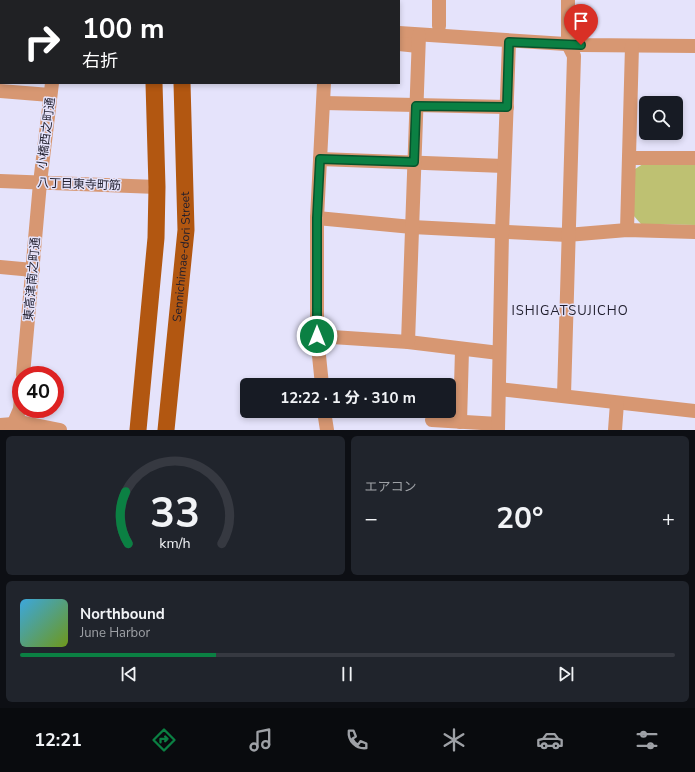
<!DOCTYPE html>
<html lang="ja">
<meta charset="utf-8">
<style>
:root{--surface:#171b24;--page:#20242c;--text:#f1f3f6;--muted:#9ea1a6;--line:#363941;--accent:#0b8043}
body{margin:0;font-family:"Nunito Sans","Noto Sans JP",sans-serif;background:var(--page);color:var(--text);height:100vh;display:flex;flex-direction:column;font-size:15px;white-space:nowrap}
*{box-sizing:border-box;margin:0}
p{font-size:13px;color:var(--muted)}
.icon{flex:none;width:22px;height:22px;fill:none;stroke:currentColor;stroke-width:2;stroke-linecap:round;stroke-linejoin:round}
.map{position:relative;height:430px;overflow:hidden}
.side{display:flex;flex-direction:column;gap:6px;padding:6px;background:#0d0f14;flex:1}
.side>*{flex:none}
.banner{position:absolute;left:0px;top:0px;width:400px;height:84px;box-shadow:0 2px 6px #0003;background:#202124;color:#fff;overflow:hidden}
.tools{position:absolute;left:639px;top:96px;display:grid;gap:8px}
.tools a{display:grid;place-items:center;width:44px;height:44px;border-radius:6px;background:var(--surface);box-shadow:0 2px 6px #0003;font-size:20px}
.speed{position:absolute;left:12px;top:366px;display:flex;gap:8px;font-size:20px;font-weight:700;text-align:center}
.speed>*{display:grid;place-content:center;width:52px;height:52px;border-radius:50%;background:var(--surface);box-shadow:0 2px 6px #0003;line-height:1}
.speed .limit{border:6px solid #d22;background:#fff;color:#111}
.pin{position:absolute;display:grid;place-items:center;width:34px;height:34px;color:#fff;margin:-41px -17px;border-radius:50% 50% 50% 0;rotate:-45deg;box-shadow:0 0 4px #0007}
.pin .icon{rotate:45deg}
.me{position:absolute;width:44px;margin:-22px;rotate:0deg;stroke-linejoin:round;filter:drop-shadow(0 0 3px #0008)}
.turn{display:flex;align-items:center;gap:14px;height:84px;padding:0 16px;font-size:18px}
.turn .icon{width:52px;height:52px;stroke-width:2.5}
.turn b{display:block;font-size:28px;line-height:34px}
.big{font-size:30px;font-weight:700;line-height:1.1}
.side .tile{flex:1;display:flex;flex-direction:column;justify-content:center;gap:6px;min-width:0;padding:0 14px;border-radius:6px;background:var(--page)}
.side .dial{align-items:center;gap:0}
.dial svg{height:104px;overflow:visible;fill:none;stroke:var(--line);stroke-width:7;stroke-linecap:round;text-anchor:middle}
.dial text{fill:var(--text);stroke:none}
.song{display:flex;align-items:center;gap:12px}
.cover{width:48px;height:48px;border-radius:6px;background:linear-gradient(135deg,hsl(200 70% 55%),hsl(80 70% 35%))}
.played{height:4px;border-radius:2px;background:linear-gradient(90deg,var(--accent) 30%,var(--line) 30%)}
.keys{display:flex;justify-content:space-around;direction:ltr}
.heat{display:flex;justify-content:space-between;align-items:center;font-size:22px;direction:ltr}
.side .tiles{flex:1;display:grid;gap:6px;grid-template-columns:1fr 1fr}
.tile:last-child{grid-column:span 2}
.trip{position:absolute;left:240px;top:378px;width:216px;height:40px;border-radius:6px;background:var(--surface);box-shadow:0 2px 6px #0003;font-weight:700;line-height:40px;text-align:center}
.tab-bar{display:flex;height:64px;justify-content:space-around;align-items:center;background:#090b0e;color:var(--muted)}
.tab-bar .icon{width:28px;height:28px}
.tab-bar .active{color:var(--accent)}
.tab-bar b{font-size:18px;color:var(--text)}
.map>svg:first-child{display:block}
.green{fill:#bec172}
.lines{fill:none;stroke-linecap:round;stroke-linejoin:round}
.minor{stroke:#d79772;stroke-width:14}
.major{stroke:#b25711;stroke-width:17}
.rail-casing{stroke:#6d6b7e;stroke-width:4.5}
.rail{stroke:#e5e3fb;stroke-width:3;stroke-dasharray:9;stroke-linecap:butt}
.route-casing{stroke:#07532c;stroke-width:10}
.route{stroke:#0b8043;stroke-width:7}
.labels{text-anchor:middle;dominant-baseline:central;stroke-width:3;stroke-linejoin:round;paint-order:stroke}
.street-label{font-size:12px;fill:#1f1d2c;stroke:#e5e3fb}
.neighbourhood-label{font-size:13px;letter-spacing:1px;fill:#1f1d2c;stroke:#e5e3fb}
</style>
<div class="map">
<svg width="695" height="430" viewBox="0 0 695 430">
<rect width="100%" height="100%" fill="#e5e3fb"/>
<polygon class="green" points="643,164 695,164 695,225 641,224 633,215 635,169"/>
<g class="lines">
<g class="minor">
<polyline points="61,0 61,1"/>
<polyline points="439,0 439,26"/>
<polyline points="0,15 1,15"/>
<polyline points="399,33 581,45 695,46"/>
<polyline points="399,44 418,46"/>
<polyline points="0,91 50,95"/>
<polyline points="324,103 507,107"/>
<polyline points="629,158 695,158"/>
<polyline points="320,159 504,166"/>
<polyline points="0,181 157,187"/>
<polyline points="317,218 412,227 567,235 627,230 695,232"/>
<polyline points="627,230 632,46"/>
<polyline points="0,267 33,270"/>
<polyline points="317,336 408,342 499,353"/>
<polyline points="408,342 419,35"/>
<polyline points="23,375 40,183 52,83"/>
<polyline points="322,385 317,336 317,218 324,83"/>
<polyline points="499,389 695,411"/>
<polyline points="564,395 574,56 568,44 568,0"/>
<polyline points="324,411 327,430"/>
<polyline points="432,420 498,424"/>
<polyline points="460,422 462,350"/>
<polyline points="0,425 25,423 60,430"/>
<polyline points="11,430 20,409 21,398"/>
<polyline points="498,430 502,233 509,42"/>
<polyline points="615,430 617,403"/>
</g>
<g class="major">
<polyline points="152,0 152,1"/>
<polyline points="180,0 180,1"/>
<polyline points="138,430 156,238 157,187 154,83"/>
<path id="s1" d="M166,430L186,230L182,83"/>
</g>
<defs>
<g id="rail">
<polyline points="264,1 264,0"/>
<polyline points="271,1 271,0"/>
</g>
</defs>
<use href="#rail" class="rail-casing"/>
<use href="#rail" class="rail"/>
</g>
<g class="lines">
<defs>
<polyline id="route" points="317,336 317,218 320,159 414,162 416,106 507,107 509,42 581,45"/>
</defs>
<use href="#route" class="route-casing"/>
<use href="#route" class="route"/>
</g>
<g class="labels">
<g class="street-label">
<text transform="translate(46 133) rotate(-83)">小橋西之町通</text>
<text transform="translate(79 184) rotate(2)">八丁目東寺町筋</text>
<text stroke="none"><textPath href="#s1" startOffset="174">Sennichimae-dori Street</textPath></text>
<text transform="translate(32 279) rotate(-85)">東高津南之町通</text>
</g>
<g class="neighbourhood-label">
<text x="570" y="311">ISHIGATSUJICHO</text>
</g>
</g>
</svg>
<div class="tools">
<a><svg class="icon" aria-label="search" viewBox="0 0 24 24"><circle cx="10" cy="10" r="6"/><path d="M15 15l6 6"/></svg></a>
</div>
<div class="speed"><div class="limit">40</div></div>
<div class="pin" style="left:581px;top:45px;background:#d93025"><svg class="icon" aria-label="arrive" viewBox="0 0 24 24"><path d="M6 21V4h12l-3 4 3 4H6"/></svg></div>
<svg class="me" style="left:317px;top:336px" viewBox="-20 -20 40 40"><circle r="17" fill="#0b8043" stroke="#fff" stroke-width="3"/><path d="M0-11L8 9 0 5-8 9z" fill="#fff"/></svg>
<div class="trip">12:22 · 1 分 · 310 m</div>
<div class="banner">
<div class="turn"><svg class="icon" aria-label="right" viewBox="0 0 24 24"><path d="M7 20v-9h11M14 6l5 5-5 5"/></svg><div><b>100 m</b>右折</div></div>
</div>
</div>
<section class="side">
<div class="tiles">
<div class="tile dial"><svg viewBox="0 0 100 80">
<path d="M14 69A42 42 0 1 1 86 69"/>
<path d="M14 69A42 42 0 0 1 12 29" stroke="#0b8043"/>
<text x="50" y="56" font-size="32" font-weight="700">33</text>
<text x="50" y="72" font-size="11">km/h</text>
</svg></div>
<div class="tile"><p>エアコン</p>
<div class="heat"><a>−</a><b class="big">20°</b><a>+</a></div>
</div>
<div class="tile">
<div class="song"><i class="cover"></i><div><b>Northbound</b><p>June Harbor</p></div></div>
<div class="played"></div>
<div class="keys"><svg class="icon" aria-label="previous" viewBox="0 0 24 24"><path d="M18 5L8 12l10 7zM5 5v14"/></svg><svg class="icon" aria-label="pause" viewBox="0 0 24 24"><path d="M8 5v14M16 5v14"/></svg><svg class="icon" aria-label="next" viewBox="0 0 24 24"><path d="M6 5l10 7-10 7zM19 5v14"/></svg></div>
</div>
</div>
</section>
<nav class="tab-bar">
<b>12:21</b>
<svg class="icon active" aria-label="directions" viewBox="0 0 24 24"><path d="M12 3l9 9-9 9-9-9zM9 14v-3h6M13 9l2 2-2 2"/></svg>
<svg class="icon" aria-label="music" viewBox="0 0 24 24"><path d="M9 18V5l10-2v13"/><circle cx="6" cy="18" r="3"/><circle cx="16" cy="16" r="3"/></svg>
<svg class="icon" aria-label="phone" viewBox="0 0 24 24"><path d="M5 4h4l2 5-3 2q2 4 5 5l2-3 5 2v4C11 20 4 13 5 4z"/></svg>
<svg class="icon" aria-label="climate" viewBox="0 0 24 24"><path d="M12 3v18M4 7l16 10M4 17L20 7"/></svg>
<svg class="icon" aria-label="car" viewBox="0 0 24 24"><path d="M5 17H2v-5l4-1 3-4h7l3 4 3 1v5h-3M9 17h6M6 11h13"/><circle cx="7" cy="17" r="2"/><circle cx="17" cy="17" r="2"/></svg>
<svg class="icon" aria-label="filters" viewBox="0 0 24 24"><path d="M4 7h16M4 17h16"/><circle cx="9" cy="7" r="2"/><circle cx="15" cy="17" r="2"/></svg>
</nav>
